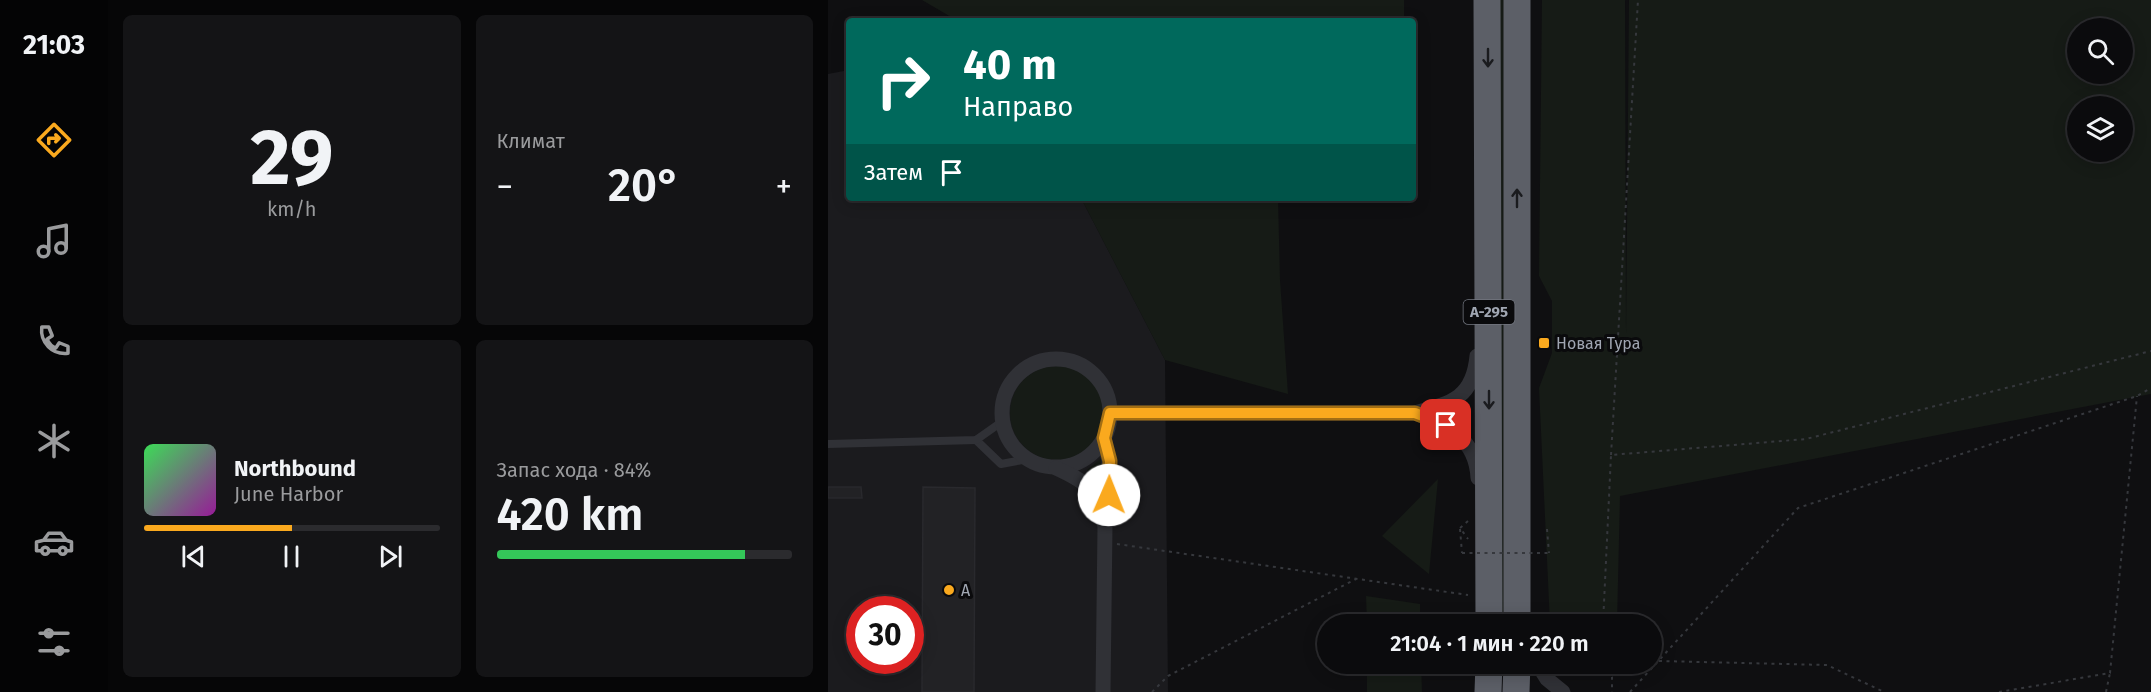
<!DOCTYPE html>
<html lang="ru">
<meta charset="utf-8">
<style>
:root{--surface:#0b0b0d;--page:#141416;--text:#f1f3f6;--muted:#9a9b9d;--line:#2b2b2e;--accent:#faa91e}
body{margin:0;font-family:"Fira Sans",sans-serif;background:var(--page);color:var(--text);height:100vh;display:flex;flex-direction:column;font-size:22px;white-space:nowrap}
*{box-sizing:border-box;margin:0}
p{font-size:20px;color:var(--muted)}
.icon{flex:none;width:33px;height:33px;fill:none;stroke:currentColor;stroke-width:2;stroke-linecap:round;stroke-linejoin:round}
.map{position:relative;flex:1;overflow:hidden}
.side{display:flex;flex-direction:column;gap:15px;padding:15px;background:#060607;width:720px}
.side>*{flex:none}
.banner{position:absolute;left:18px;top:18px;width:570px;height:183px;border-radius:6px;box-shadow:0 3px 15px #0003,0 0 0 2px var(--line);background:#00695c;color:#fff;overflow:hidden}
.buttons{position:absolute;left:1239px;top:18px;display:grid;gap:12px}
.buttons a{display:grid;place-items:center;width:66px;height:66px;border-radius:50%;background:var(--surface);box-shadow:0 3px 15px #0003,0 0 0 2px var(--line);font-size:30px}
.speed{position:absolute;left:18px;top:596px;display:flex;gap:12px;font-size:30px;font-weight:700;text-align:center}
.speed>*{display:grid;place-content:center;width:78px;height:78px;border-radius:50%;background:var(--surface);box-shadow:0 3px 15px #0003,0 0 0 2px var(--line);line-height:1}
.speed .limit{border:9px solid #d22;background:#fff;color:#111}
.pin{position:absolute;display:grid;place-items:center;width:51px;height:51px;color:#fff;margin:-26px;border-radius:12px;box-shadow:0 3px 9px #0006}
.me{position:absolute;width:66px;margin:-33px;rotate:1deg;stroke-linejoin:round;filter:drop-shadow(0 0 4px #0008)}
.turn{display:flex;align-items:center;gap:21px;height:126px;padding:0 18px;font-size:27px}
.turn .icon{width:78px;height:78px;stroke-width:2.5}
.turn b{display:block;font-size:42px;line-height:51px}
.then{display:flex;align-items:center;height:57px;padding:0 18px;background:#0003;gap:12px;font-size:22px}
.big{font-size:45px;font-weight:600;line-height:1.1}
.side .tile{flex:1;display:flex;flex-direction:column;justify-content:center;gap:9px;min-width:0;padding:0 21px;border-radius:9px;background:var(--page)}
.side .dial{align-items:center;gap:0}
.dial b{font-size:78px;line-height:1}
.song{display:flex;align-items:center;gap:18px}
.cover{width:72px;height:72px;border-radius:9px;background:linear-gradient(135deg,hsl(130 70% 55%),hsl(300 70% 35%))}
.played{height:6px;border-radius:3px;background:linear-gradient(90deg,var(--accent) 50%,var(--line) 50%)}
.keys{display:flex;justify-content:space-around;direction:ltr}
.heat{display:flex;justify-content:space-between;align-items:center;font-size:33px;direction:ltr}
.charge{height:9px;border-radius:4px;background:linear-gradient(90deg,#34c759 84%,var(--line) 0)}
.side .tiles{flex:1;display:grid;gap:15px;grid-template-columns:repeat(2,1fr)}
.trip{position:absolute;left:489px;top:614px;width:345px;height:60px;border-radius:30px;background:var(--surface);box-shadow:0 3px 15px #0003,0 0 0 2px var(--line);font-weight:600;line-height:60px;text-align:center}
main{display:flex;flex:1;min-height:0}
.tabs{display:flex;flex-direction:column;width:108px;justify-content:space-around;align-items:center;background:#040405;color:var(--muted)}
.tabs .icon{width:42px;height:42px}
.tabs .current{color:var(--accent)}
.tabs b{font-size:27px;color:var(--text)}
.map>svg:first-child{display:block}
.built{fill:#1b1b1e;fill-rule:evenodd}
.green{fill:#161b16;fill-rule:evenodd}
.building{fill:#222225;stroke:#29292d;stroke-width:1.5}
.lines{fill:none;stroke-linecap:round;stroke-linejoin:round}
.path{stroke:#36383d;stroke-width:2;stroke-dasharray:3 4.5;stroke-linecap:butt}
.lane{stroke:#303136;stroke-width:8}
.street{stroke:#303136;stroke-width:15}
.highway{stroke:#5c5f67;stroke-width:27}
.path-bridge{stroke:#36383d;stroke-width:2;stroke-dasharray:3 4.5;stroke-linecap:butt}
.oneway{stroke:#1a1b1e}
.route-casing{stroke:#a26e14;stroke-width:15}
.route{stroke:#faa91e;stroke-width:10}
.poi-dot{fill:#faa91e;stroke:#0a0a0c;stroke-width:2}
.labels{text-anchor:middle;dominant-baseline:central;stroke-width:6;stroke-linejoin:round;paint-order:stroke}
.shield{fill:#0a0a0c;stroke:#737780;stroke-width:1.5}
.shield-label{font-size:15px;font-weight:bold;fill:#a0a6b2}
.poi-label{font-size:16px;fill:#a0a6b2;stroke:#0a0a0c;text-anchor:start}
</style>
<main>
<nav class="tabs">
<b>21:03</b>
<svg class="icon current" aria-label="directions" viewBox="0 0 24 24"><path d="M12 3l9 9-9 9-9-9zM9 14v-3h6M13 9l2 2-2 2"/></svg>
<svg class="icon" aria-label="music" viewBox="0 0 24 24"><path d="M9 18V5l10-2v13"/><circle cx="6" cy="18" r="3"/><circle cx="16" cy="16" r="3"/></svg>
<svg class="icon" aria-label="phone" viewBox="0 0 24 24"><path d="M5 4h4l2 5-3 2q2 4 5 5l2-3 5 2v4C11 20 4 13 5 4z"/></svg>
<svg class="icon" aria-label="climate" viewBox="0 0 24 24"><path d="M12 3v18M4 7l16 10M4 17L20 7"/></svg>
<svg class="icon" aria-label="car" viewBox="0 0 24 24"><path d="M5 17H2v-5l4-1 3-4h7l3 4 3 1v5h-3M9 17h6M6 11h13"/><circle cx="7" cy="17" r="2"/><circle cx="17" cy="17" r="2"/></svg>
<svg class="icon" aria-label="filters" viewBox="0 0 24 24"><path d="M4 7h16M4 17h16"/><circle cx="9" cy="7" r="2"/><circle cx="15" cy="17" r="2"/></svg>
</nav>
<section class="side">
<div class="tiles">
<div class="tile dial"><b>29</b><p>km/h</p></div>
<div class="tile"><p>Климат</p>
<div class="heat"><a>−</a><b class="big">20°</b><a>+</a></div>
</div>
<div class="tile">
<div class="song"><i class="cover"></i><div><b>Northbound</b><p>June Harbor</p></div></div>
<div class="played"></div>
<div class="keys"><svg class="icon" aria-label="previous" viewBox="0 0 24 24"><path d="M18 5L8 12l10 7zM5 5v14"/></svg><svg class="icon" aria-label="pause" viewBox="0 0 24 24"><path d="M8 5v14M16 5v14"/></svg><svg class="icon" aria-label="next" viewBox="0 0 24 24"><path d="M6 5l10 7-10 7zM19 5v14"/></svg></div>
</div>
<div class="tile"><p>Запас хода · 84%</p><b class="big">420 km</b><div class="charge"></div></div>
</div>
</section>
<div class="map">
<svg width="1323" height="692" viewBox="0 0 1323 692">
<rect width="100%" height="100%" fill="#0f0f11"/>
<path class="built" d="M21,70V198H253L337,360L340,692H0V74ZM32,609H82V660H32Z"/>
<g class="green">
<polygon points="94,0 576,0 576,21 130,21"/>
<polygon points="672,0 679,0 681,624 673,624"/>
<path d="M714,0H797L798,337L801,0H1323V394L792,496L789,624H722L711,388L724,353V301L711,276ZM1250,28H1294V74H1250ZM1250,106H1294V152H1250Z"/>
<polygon points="253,198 450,198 452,280 460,394 337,360"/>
<circle cx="229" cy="413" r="47"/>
<polygon points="277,455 273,486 259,470"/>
<polygon points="610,479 601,574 554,536"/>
<polygon points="538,596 592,604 592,624 539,624"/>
<polygon points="539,663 593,663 594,692 539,692"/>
<polygon points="744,663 788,663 788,670 776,675"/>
</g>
<g class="building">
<polygon points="0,487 33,487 34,498 0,498"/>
<polygon points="95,487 147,488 146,692 94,692"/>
</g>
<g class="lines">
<g class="path">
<polyline points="783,455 810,0"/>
<polyline points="640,521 632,528 640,539"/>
<polyline points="632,529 634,553"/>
<polyline points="719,529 721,553"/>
<polyline points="289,544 640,595"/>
<polyline points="775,624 783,455 978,439 1323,351"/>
<polyline points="831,661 999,665 1056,692"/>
<polyline points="778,663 784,677 784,692"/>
<polyline points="324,692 340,676 528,579"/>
<polyline points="802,692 970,508 1309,396 1323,388"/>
<polyline points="1171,692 1282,673 1309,396"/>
<polyline points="1278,692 1282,673"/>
</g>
<g class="lane">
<polyline points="148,440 173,464 200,459"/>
<polyline points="0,444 148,440 175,421"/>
</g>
<g class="street">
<path d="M649,356C645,398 624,403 587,413C620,426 648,438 650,478"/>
<circle cx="228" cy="413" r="54"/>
<polyline points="282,413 587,413"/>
<path d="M228,468C263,484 263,487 276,523"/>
<polyline points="709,663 719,679 735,692"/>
<polyline points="275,692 277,526 281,461 276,438"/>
</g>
<g class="highway">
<polyline points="659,0 661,624"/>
<polyline points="689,624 689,0"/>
<polyline points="660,692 661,663"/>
<polyline points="688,692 689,663"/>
</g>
<polyline class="path-bridge" points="634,553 721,553"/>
</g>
<defs><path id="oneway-shaft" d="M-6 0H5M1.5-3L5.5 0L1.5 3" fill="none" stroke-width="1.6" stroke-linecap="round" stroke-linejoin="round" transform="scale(1.5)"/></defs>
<g class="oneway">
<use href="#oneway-shaft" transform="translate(660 58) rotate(90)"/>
<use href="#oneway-shaft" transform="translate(689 198) rotate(-90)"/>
<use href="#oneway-shaft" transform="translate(661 400) rotate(90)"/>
</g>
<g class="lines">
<defs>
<polyline id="route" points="281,495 282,461 276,438 282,413 587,413 618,425"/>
</defs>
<use href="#route" class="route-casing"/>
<use href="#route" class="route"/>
</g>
<g class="poi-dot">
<rect x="710" y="337" width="12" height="12" rx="3"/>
<circle cx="121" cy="590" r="6"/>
</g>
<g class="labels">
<rect class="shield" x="635.5" y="300" width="51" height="24" rx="4.5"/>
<g class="shield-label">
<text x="661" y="312">А-295</text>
</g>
<g class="poi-label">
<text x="728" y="343">Новая Тура</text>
<text x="133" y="590">А</text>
</g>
</g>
</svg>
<div class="buttons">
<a><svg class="icon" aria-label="search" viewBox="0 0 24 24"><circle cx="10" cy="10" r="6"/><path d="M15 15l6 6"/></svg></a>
<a><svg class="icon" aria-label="layers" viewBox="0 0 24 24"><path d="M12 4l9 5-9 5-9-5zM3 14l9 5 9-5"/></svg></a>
</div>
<div class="speed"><div class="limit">30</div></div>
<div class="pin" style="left:618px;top:425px;background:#d93025"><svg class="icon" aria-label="arrive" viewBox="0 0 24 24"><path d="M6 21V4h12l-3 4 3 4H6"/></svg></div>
<svg class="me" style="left:281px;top:495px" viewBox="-20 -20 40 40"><circle r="19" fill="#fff"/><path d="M0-13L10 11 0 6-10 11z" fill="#faa91e"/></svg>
<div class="trip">21:04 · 1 мин · 220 m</div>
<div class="banner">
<div class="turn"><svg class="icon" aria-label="right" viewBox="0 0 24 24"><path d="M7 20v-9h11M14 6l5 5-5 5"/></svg><div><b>40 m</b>Направо</div></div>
<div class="then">Затем<svg class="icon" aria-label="arrive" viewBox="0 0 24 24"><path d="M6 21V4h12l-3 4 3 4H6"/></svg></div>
</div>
</div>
</main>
